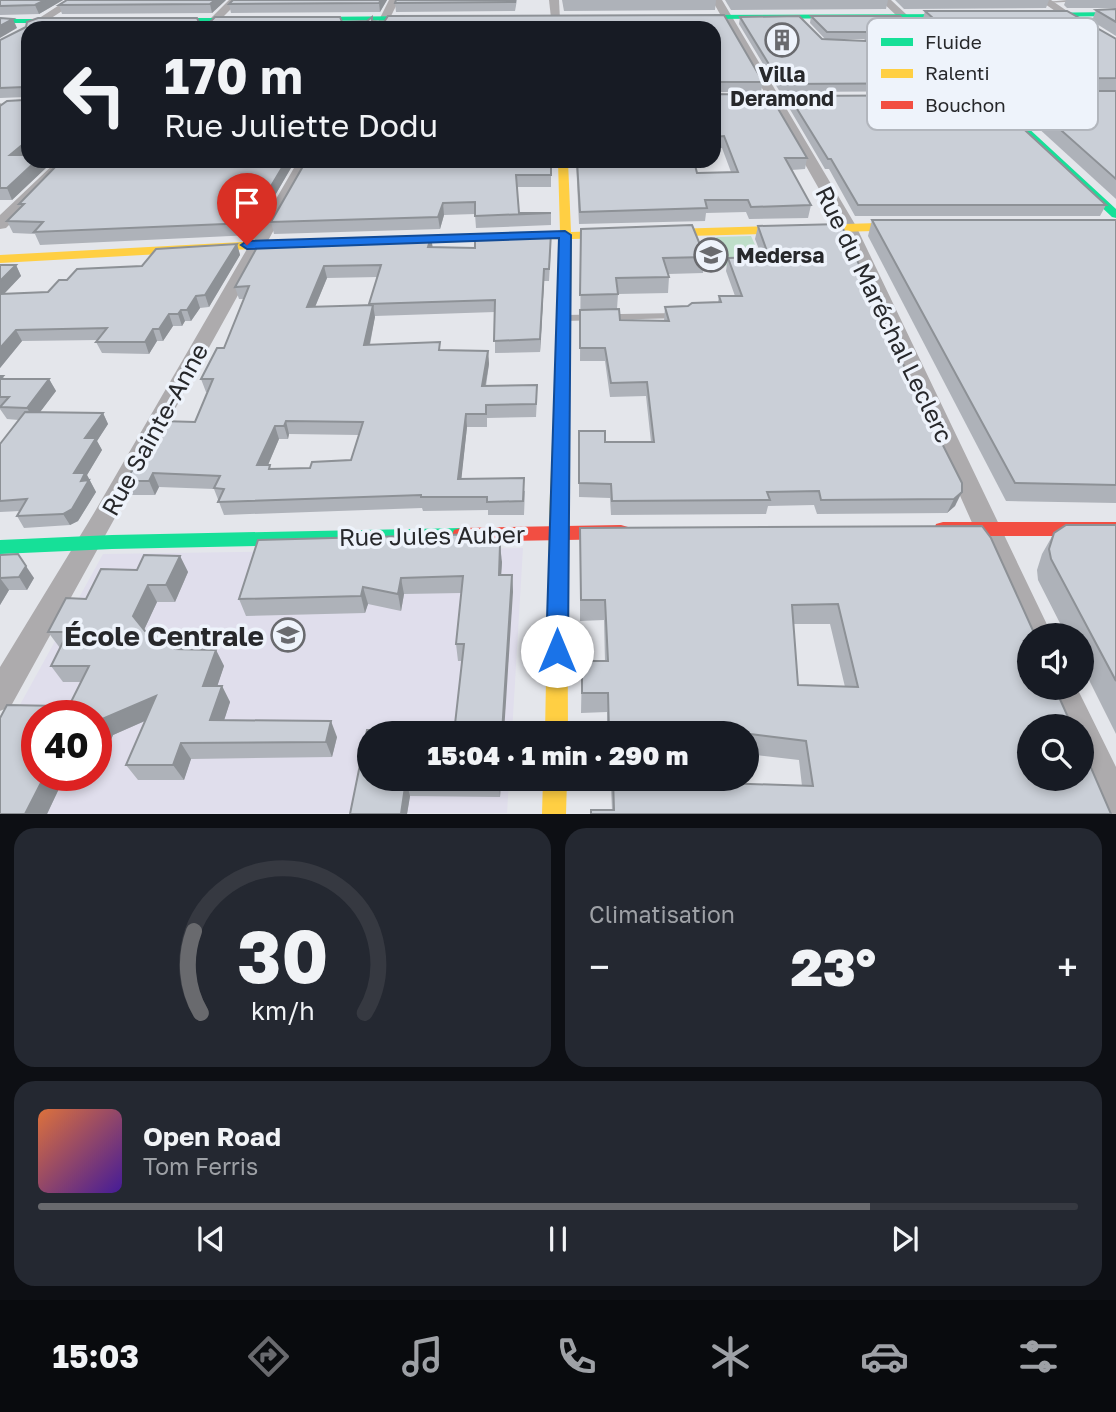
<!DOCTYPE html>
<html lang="fr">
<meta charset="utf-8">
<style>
:root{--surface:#171b24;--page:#242831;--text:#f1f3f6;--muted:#9ea1a6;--line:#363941;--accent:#696a6e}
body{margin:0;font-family:"Golos Text",sans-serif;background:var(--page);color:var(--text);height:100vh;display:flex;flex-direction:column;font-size:26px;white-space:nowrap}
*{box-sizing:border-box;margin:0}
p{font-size:23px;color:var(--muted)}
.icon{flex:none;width:38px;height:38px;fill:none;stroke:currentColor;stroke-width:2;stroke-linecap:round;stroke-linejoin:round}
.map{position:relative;height:814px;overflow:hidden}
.details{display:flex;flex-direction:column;gap:14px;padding:14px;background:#0d0f14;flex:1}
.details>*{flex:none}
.hud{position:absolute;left:21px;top:21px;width:700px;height:147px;border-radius:21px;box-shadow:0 4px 10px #0003;background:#171b24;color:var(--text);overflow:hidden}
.controls{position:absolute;left:1017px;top:623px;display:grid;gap:14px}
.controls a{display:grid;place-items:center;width:77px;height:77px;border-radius:50%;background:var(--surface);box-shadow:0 4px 10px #0003;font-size:35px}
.speed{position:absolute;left:21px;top:700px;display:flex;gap:14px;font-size:35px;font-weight:700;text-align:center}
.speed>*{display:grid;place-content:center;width:91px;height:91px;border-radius:50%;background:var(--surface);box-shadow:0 4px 10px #0003;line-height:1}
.speed .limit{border:10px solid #d22;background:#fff;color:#111}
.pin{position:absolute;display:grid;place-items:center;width:60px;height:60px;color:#fff;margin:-72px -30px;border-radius:50% 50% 50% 0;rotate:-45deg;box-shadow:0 0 7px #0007}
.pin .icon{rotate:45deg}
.me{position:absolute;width:77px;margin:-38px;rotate:0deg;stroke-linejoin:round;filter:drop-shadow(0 0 5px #0008)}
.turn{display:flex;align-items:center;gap:24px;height:147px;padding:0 28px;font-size:32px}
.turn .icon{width:91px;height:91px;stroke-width:2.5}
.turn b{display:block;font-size:49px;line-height:60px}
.big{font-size:52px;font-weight:800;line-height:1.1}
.details .widget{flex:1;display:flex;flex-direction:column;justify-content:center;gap:10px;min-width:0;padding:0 24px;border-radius:21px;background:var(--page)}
.details .dial{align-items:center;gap:0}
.dial svg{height:182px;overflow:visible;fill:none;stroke:var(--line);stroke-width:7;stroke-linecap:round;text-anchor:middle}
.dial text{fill:var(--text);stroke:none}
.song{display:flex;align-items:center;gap:21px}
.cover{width:84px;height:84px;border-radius:10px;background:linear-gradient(135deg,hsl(20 70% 55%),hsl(260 70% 35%))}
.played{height:7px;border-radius:4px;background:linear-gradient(90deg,var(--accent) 80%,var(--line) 80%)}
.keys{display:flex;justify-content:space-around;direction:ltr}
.heat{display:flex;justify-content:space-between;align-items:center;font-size:38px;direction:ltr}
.details .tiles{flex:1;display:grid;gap:14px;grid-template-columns:1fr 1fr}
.widget:last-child{grid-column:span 2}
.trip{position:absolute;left:357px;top:721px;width:402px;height:70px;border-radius:35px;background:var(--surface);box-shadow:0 4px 10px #0003;font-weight:800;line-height:70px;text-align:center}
.menu{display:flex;height:112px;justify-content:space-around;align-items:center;background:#090b0e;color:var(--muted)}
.menu .icon{width:49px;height:49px}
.menu .on{color:var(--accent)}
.menu b{font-size:32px;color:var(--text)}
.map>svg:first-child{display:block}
.education{fill:#e0deec;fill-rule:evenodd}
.green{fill:#bedec9}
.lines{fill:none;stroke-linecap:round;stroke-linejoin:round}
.lane{fill:#adabad;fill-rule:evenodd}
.street{fill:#adabad;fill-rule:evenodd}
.fast{fill:#16e098;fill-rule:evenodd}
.slow{fill:#ffcf43;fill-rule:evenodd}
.jam{fill:#f24e42;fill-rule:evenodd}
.wall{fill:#aeb2b9;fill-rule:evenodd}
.shaded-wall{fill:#8d9196}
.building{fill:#cacfd7;stroke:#8d9196;stroke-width:2;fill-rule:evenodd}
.route{fill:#1a73e8;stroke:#114b97;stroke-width:2}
.labels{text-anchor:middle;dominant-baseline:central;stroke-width:7;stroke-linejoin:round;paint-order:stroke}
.far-poi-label{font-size:21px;font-weight:bold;fill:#27282b;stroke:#eef3fb}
.street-label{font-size:24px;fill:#27282b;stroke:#eef3fb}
.near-poi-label{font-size:28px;font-weight:bold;fill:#27282b;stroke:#eef3fb;text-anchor:end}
.key{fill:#eef3fb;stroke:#b2b6bd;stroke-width:2}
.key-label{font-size:19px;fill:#27282b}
</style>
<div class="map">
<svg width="1116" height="814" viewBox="0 0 1116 814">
<rect width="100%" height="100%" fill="#e4e6eb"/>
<path class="education" d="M523,548L512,733H369V779H509L507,813L0,814V741L103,554ZM37,716H96V775H37Z"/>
<polygon class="green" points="751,236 766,269 728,270 716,237"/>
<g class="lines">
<g class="lane">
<polygon points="1068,0 1081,1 1047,3 1045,2"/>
<polygon points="0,103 4,105 0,108"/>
<polygon points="677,313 682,316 680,318 565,321 560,318 565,315"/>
</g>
<g class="street">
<polygon points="67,0 79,0 36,28 28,28 28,31 24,28"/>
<polygon points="229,0 240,0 212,28 201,28"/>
<polygon points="389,0 399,0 385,28 375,28"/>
<polygon points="549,0 559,0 560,20 551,18"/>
<polygon points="712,0 722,0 856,226 1052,635 1029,635 1029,645 1026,644 840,226"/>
<polygon points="880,0 891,0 907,15 898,17"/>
<polygon points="1039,0 1051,0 1073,15 1064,17"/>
<polygon points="969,93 1046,93 1052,97 1046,101 964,100 964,94"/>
<polygon points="57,161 73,161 6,228 0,229 0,215"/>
<polygon points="298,161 312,161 11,706 0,711 0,667 94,513"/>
<polygon points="1045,688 1077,688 1116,767 1116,814 1101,814 1082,768 1082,726 1062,726"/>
</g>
<g class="fast">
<polygon points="1116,12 1116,16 1030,17 1026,15 1030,13"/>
<polygon points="967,14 965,17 909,18 1116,209 1116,218 1112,217 901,18 684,19 680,17 684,15"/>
<polygon points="429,16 432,20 299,21 295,19 299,17"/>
<polygon points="152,18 254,18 258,20 254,22 155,22"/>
<polygon points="0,19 72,19 76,21 72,23 0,23"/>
<polygon points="461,528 468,530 470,535 468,540 461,542 112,549 0,554 0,540 112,535"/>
</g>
<g class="slow">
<polygon points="558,161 568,161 571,232 912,222 918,226 912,230 572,239 567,519 568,733 545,733 549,519 560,239 390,244 384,240 390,236 560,232"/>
<polygon points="299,239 305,243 303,246 0,263 0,255"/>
<polygon points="543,779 567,779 566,814 542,814"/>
</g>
<g class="jam">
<polygon points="943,522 1116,522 1116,536 943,536 936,534 934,529 936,524"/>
<polygon points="621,525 628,527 630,532 628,537 621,539 461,542 454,540 452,535 454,530 461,528"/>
</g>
</g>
<g class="wall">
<polygon points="0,0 63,0 39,14 0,15"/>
<polygon points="226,0 212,13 62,14 59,5"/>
<polygon points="387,0 380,12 231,13 229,4"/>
<polygon points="396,0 517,0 515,11 396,12 395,3"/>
<polygon points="562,0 716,0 715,10 564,11"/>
<polygon points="725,0 888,0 886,9 731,10"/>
<polygon points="895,0 1049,0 1046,8 904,9"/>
<polygon points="1066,0 1116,0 1116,8 1067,8 1064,5"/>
<polygon points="1116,9 1116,36 1092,21 1096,10"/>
<polygon points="925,11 1116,39 1116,90 998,91 922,22"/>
<polygon points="724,15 763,82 761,92 714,92 714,28 28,28 28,161 45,161 48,166 12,200 0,200 0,106 7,101 24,100 26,97 0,98 0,40 26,27 27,22 38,18 197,18 199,22 210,22 215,17 340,17 342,22 367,21 372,17 373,21 384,22 388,16"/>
<path d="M811,16H900L972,83L970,91L780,92L739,24L740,17L825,39L810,23ZM825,39H864L866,41Z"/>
<polygon points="1017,91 1116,91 1116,199 1012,104"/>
<polygon points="714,94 807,158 805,169 791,170 811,205 808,218 749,219 746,212 706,213 705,221 579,224 576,161 694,161 697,173 731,172 722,148 714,148"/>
<polygon points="789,96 1106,205 1100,216 855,216 829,169 825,169 788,106"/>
<polygon points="61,161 295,161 252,235 40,245 35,234 13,233 7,221 20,207 19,204"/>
<polygon points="551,161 551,187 517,187 519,213 551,213 551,225 476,228 475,214 444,215 440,229 274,234 271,222"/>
<polygon points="872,220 1116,220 1116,503 1006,501 868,236"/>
<polygon points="758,226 912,384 962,483 955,506 947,513 817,514 814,505 768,506 766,514 611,515 610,498 579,497 579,431 605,442 651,442 646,396 610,397 605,361 580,361 581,229 705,257 703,273 668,274 669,277 668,293 618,294 617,309 620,320 664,321 665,307 688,306 718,302 719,296 735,296 726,271 728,258 762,257 755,239"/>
<path d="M260,242L475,248L551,245L549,281H544L540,352L495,353V312L375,316L370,345L440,342V350L488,351L489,364L486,386L537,398L536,417L487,418V427H467L461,479L525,491L524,515H488V510L423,511L422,508L224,515L214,489L159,487L155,495H132L126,481L195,422L208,392H206L201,379L224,348L244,299H239L235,287ZM378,277L369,305L315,307L327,278ZM289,434L359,435L351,460L310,468L271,469L268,465L279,439H288Z"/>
<polygon points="237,244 240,255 209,307 200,308 191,321 185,321 182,326 173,326 163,341 157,341 149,354 102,353 96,342 98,340 22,341 0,368 0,265 16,265 21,276 4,294 48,292 67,280 142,266"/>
<polygon points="0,376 3,376 4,379 49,379 56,391 40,412 103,413 108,424 97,441 102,450 87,475 96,492 78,521 70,525 24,528 17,516 20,511 0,512 0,444 19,420 7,419 0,409"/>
<polygon points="1116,525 1116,734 1082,666 1082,635 1066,635 1038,580 1037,570 1042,554 1054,533"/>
<path d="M580,528L1029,635V688L1111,814L612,810L611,787H608V779H721L722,783L802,786L799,760L747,754V733H607V712L581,713L582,661H605L604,620L580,621ZM793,624H830L845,687L798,685Z"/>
<polygon points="482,534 483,545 502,562 501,575 512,575 513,592 462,661 458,661 456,644 461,593 404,594 401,611 368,604 365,613 246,616 239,599"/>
<polygon points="0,555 34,578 27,590 9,590 0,605"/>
<polygon points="180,556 188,572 175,602 157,602 144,630 145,631 191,650 216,650 224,666 217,686 222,686 230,702 224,720 337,737 332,757 191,759 184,780 138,780 126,765 145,721 113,735 96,774 96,716 37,775 96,775 94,779 64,778 47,814 0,814 60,706 71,702 81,682 63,682 51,666 60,648 48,632 86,599 137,570"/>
<polygon points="367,730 413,730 414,733 369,733 369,779 501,779 500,797 410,796 407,814 350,814"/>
</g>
<g class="shaded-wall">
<polygon points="45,0 63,0 39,14 35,5"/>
<polygon points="215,0 226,0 212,13 210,4"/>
<polygon points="381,0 387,0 380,12 379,3"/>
<polygon points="13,19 17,28 0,38 0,26"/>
<polygon points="28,140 28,155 10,155"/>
<polygon points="36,161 45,161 48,166 12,200 7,188"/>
<polygon points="286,161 295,161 252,235 249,223"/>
<polygon points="443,203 444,215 440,229 438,217"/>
<polygon points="431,237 433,249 428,247"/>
<polygon points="237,244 240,255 209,307 205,295"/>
<polygon points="16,265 21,276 0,298 0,281"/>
<polygon points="324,266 327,278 310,319 307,307"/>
<polygon points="544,269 544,281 540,352 540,339"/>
<polygon points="196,296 200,308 191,321 187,310"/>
<polygon points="373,305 375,317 367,357 364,345"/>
<polygon points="181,310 185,321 182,326 178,314"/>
<polygon points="169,314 173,326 163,341 159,329"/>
<polygon points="153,329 157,341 149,354 145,342"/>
<polygon points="16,330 22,341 0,368 0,348"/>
<polygon points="488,351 489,364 483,399 482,386"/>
<polygon points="49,379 56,391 34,420 27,408"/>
<polygon points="103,413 108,424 97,441 102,450 87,475 96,492 78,521 70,525 63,514 74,473 85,438"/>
<polygon points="466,414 467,427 460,492 458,479"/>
<polygon points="286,421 289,434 288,439 284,426"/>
<polygon points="275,426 279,439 262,479 257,465"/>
<polygon points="153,473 159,487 155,495 149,481"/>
<polygon points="962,492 955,506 947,513 954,499"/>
<polygon points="500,545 502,562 500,592 499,575"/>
<polygon points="180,556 188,572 175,602 166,585"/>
<polygon points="26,566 34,578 27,590 19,577"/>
<polygon points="512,575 513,592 504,733 502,733"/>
<polygon points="0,578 9,590 0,605"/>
<polygon points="401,578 404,594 401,611 398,594"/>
<polygon points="148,585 157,602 143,632 133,616"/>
<polygon points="363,587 368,604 365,613 361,596"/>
<polygon points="183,633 191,649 184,666 175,649"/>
<polygon points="216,650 224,666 212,702 203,686"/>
<polygon points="222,686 230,702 219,736 210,720"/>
<polygon points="156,696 165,712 113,735 96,774 96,731 102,719"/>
<polygon points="331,721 337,737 332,757 326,742"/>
<polygon points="181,743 191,759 184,780 173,765"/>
<polygon points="45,775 62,775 64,778 47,814 25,814"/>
<polygon points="499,779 501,779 500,797 499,782"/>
<polygon points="406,780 410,796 407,814 401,814"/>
</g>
<g class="building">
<polygon points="0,0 45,0 35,5 0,6"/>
<polygon points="67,0 215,0 210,4 59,5"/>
<polygon points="233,0 381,0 379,3 229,4"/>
<polygon points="396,0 515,0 515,2 395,3"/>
<polygon points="1116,9 1116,22 1096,10"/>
<polygon points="925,11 1067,11 1116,39 1116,78 1002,79"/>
<polygon points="724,15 763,82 715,82 714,83 714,28 28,28 28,140 10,155 28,155 28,161 36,161 7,188 0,188 0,106 7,101 24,100 26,97 24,87 0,88 0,40 26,27 27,22 38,18 197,18 199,22 210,22 215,17 340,17 342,22 367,21 372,17 372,21 384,22 388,16"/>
<polygon points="799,16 822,39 866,41 871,36 866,32 827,32 811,16 900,16 972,83 781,84 740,17"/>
<polygon points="0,18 13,19 0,26"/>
<polygon points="1017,91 1116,91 1116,179"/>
<polygon points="714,94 770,95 807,158 785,158 811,205 751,207 748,200 705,200 707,208 580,212 577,161 694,161 697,173 738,172 724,136 714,137"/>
<polygon points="987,95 1106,205 858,205 831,159 828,159 789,96"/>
<polygon points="61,161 286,161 249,223 34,232 43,222 7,221 24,204 19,204"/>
<polygon points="306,161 551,161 551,175 516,175 519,213 551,213 475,216 475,202 443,203 438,217 271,222"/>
<polygon points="872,220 1116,220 1116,485 1015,483"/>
<polygon points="841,224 912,384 962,483 962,492 954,499 821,500 819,491 767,492 770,500 612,501 611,484 579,483 579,431 605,431 605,442 654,442 647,382 611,383 605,348 580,348 580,310 619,309 620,320 669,321 665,307 688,306 692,303 721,302 719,296 742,296 728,258 769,257 758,226"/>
<polygon points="692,225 705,257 663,258 669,277 616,278 618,294 580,295 581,229"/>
<path d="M551,233L549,269H544L540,339L494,341L495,300L369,304L381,265L324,266L307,307L373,305L364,345L440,342L439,350L488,351L482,386L537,385L536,404L486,405V414H466L458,479L524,478L523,501L487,502V497H421V495L218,502L224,489L214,488L220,476L153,473L149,481H126L161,421L195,422L213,379H201L217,348H224L249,286L235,287L260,242L431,237L428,247L475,248V235ZM286,421L363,422L351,460L312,462L310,468L269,469L270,465H257L275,426H284Z"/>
<polygon points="237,244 205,295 196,296 187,310 181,310 178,314 169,314 159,329 153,329 145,342 96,342 107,328 16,330 0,348 0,294 48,292 59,280 67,280 77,269 142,266 156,249"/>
<polygon points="0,265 16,265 0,281"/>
<polygon points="0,376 3,376 0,379 49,379 27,408 0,407 9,397 0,397"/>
<polygon points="25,412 103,413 85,438 96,438 74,473 85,473 81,481 89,480 72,509 63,514 17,516 27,499 0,501 0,444"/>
<polygon points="1066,525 1116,525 1116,681 1051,559 1049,549 1054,533"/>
<path d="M982,526L991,538L1035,635H1029V641H1024L1029,651V688H1046L1050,696L1059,697L1072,726H1029V779H1082V747L1111,814H591V810H614L613,779H721L722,783L813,786L806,741L718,730V733H609L608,693H582V661H608L605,600H581L580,528ZM838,604L858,687L798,685L792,605Z"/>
<polygon points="482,534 482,545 500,545 499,575 512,575 502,733 454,733 464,644 456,644 463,576 401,578 398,594 363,587 361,596 239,599 258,540"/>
<polygon points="18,554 26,566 19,577 0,578 0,555"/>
<polygon points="144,555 180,556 166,585 148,585 133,616 145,631 183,633 175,649 216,650 203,686 222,686 210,720 331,721 326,742 181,743 173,765 126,765 156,696 102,719 96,731 96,716 37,716 37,775 45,775 25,814 0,814 0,718 7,705 60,706 71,702 89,666 51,666 68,632 48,632 66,598 86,599 101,569 137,570"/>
<polygon points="367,730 413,730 413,733 369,733 369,779 499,779 499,782 406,780 401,814 350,814"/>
</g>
<polygon class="route" points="565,231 571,235 568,651 564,658 557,661 549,658 546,651 559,238 247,249 241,245 247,241"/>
<defs>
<symbol id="building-ring" viewBox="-11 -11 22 22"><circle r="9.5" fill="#eef3fb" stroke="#696a6e" stroke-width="1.5"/><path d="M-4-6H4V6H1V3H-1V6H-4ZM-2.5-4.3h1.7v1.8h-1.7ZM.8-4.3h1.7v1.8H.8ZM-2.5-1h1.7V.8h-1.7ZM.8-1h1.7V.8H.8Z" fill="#696a6e"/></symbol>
<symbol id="school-ring" viewBox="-11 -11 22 22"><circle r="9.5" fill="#eef3fb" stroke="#696a6e" stroke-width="1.5"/><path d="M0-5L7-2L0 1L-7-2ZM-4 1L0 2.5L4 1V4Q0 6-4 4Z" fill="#696a6e"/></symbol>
</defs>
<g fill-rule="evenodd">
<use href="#building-ring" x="763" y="21" width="38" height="38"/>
<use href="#school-ring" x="692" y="236" width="38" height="38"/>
<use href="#school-ring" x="269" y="616" width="38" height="38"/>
</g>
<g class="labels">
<g class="far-poi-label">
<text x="782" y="74">Villa<tspan x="782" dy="24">Deramond</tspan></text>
<text x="736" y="255" text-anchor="start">Medersa</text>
</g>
<g class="street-label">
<text transform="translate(885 314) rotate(64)">Rue du Maréchal Leclerc</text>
<text transform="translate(154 429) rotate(-61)">Rue Sainte-Anne</text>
<text transform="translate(432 535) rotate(-1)">Rue Jules Auber</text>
</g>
<g class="near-poi-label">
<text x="264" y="635">École Centrale</text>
</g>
</g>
<rect x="867" y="18" width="231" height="112" rx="10" class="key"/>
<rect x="881" y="38" width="32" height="8" fill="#16e098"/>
<rect x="881" y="69" width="32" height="9" fill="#ffcf43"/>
<rect x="881" y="101" width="32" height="8" fill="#f24e42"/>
<g class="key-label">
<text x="925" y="49">Fluide</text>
<text x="925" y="80">Ralenti</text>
<text x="925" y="112">Bouchon</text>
</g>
</svg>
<div class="controls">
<a><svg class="icon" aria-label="sound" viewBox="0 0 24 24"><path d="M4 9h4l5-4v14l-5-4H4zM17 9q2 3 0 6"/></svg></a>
<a><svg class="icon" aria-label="search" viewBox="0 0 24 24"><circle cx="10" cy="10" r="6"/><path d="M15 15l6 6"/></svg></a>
</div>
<div class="speed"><div class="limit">40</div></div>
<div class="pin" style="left:247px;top:245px;background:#d93025"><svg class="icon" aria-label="arrive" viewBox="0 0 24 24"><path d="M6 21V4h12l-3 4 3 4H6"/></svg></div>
<svg class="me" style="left:557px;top:651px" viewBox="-20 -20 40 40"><circle r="19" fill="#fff"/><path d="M0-13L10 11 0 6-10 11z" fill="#1a73e8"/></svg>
<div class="trip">15:04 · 1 min · 290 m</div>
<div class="hud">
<div class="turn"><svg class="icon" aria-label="left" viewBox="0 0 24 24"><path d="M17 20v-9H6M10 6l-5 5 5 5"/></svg><div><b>170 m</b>Rue Juliette Dodu</div></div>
</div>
</div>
<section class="details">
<div class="tiles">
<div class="widget dial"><svg viewBox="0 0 100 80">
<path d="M14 69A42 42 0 1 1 86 69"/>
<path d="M14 69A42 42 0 0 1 11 33" stroke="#696a6e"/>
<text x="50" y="56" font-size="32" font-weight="700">30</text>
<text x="50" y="72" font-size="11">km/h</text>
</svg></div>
<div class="widget"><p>Climatisation</p>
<div class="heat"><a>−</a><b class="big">23°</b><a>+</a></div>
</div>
<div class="widget">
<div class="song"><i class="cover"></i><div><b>Open Road</b><p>Tom Ferris</p></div></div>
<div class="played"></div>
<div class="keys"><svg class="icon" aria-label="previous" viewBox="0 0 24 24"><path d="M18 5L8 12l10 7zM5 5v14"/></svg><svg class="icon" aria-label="pause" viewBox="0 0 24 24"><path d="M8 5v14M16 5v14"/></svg><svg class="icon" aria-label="next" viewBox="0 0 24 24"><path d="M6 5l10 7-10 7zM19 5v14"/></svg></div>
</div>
</div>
</section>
<nav class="menu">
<b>15:03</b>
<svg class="icon on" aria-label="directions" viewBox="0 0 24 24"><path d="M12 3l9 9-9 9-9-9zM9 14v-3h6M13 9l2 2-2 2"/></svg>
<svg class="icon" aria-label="music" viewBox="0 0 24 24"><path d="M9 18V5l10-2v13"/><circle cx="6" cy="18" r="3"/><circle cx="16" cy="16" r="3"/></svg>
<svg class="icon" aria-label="phone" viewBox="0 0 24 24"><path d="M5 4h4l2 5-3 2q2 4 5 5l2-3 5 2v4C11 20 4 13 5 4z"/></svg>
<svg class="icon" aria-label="climate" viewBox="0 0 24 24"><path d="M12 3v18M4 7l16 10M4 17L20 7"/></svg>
<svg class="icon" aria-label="car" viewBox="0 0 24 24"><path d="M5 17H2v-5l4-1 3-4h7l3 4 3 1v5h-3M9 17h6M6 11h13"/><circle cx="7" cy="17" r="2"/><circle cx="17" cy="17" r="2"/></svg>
<svg class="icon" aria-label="filters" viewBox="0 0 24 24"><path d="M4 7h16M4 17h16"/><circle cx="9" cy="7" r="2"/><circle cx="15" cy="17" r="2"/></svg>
</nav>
